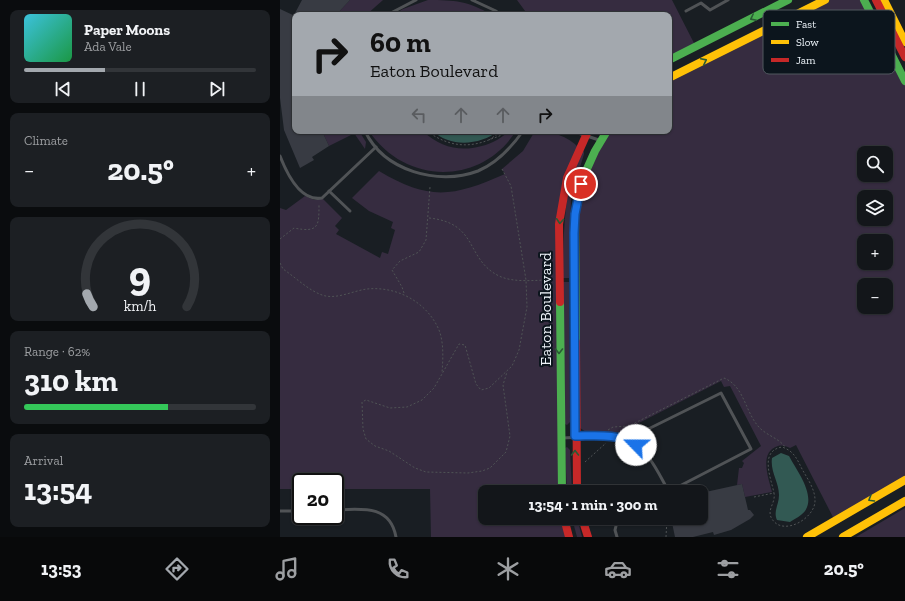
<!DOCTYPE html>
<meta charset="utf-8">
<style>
:root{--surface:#13161a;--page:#1c1f23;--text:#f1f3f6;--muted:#9d9fa2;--line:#323539;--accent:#a3a8ae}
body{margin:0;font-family:"Zilla Slab",serif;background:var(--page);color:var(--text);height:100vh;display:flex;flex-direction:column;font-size:15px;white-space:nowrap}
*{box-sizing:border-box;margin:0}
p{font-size:13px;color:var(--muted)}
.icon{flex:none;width:22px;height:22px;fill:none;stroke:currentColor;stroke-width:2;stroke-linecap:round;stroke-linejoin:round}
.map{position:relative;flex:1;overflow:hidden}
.sheet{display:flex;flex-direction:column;gap:10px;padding:10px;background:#0a0c0e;width:280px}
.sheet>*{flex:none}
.guide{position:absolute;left:12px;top:12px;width:380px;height:122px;border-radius:8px;box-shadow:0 1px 3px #0004,0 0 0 1px var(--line);background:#a3a8ae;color:#111;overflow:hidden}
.fabs{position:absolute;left:577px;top:146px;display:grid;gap:8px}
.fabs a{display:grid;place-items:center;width:36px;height:36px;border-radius:8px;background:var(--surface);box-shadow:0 1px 3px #0004,0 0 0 1px var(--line);font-size:20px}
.speed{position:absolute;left:12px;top:473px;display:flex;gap:8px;font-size:20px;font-weight:700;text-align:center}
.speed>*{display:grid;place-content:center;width:52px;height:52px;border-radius:50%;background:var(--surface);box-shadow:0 1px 3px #0004,0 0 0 1px var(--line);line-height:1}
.speed .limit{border:2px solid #111;border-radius:6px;background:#fff;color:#111}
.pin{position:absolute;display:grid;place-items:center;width:34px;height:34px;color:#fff;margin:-17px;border:2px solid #fff;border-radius:50%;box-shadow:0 1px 4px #0007}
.me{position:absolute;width:44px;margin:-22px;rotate:293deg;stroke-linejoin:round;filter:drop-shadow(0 0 3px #0008)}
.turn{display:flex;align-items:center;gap:14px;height:84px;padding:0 12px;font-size:18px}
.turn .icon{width:52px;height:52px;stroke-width:2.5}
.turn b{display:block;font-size:28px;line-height:34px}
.lanes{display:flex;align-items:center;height:38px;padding:0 12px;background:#0003;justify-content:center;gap:20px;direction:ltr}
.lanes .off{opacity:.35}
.big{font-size:30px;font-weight:800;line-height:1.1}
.sheet .card{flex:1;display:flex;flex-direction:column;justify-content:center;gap:6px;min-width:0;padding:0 14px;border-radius:8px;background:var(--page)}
.sheet .dial{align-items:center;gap:0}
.dial svg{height:104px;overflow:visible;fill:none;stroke:var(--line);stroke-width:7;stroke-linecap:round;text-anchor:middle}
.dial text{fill:var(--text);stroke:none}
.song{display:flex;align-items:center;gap:12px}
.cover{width:48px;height:48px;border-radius:6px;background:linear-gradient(135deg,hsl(190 70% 55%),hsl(140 70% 35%))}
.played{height:4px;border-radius:2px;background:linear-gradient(90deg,var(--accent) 35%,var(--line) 35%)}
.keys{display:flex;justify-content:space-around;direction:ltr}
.heat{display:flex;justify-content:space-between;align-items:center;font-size:22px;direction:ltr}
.charge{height:6px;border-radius:3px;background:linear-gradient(90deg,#34c759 62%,var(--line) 0)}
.trip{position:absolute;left:198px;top:485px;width:230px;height:40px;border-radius:8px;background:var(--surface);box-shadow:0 1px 3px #0004,0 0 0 1px var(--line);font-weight:800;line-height:40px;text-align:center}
.dock{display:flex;height:64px;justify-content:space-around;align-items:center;background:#08090a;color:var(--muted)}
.dock .icon{width:28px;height:28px}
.dock .active{color:var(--accent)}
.dock b{font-size:18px;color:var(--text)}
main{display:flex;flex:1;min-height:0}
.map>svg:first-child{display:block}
.green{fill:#362c40;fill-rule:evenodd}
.water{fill:#325953}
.building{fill:#383b43}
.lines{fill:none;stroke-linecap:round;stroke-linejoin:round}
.path{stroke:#4f5355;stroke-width:1;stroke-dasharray:2 2;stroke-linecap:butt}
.lane{stroke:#505356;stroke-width:3}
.fast{stroke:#4caf50;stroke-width:8}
.slow{stroke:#ffc107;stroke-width:8}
.jam{stroke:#c62828;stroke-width:8}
.oneway{stroke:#295a34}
.route-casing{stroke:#114b97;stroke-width:10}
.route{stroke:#1a73e8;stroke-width:7}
.labels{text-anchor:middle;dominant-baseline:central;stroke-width:4;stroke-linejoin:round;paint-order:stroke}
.street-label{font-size:16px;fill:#edf3f9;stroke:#0c151d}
.key{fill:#0c151d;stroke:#50585f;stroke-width:1}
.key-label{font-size:11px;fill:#edf3f9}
</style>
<main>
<section class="sheet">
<div class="card">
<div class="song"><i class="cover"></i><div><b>Paper Moons</b><p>Ada Vale</p></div></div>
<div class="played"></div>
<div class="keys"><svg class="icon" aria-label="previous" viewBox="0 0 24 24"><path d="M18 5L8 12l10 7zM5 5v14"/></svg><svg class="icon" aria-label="pause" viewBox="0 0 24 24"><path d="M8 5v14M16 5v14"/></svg><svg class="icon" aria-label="next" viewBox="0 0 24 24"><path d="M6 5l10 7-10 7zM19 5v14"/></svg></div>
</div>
<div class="card"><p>Climate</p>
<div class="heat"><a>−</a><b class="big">20.5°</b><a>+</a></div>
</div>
<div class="card dial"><svg viewBox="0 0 100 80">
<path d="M14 69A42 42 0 1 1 86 69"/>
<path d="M14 69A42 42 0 0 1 9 59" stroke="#a3a8ae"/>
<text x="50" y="56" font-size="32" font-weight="700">9</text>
<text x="50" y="72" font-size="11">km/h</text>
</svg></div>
<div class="card"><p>Range · 62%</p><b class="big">310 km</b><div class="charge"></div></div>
<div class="card"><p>Arrival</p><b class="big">13:54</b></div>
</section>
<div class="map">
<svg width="625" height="537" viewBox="0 0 625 537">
<rect width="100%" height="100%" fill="#191e23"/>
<g class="green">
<polygon points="70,0 103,0 86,15 56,15"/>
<path d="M148,0C175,0 188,1 212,15H153L151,13L146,15H113L123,9Z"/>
<polygon points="237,0 392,0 416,47 389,60 389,15 248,15"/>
<path d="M545,0H584L625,81V480L555,521L516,445L510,448C506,446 502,445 498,446C478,452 489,479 492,492L465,497L462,484L457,485L459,468H462L464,463L462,461L481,446L450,386L444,387L441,381L355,425L356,431L348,434L335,432H306L300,428L298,193L327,131H389V78ZM584,153H606V175H584ZM584,197H606V219H584ZM584,241H606V263H584ZM584,285H606V307H584Z"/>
<polygon points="42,131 69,131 71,135 49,146"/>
<polygon points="79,131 86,142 85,149 74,133"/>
<path d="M89,131H143C164,152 192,153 217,140C224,136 228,131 236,131C201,186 125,185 89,131Z"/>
<path d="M255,131C271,131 288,136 299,148L281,210L282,492H205V518H284L289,537H151L150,489H55V482H21V489H0V208L6,210L25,196L34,200L42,198L62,218L55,226L59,230L56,234L100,258L102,252L108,254L115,230L111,228L113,222L89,211L72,198L99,171C149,201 173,197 225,174L222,169L243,151Z"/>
<path d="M304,151V154L291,197L289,278H283C283,252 283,168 304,151Z"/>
<polygon points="283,282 289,282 290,422 287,425 285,424"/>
<polygon points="287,447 290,450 292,492 287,492 285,448"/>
<polygon points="625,508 625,537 576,537"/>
<polygon points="292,518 297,518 302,537 297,537"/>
</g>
<g class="water">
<path d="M153,131H218C201,145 170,148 153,131Z"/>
<path d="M501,453L509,456C517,471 536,495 525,511C522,515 515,519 510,522L497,520C493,511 499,505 499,495C499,482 490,472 492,458Z"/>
</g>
<g class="building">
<polygon points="22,0 70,0 56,15 14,15"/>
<polygon points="0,9 15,16 15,131 42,131 49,146 32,157 34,160 20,168 4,130 0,98"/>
<polygon points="462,484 468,510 470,510 474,515 470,519 451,530 434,535 433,532 413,537 395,537 391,518 421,518 421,493"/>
</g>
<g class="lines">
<g class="path">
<polyline points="148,15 149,15"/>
<path d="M147,131C167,146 188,149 211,139C217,137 223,135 228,131"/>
<polyline points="209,140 222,131"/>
<polyline points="222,169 231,186 246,280 247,307 239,350 232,366 209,388 201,390 196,384 185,345 179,344 154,388 142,400 127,407 110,408 86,400 82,402 83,429 86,439 95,446 109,451 135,468 146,472 188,473 202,471 210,468 226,452 230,436 223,385 227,372"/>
<path d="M149,218C199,223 185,259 219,276C234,283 255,280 271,280"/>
<path d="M0,239L14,228C39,233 39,226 39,204"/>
<path d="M0,263L3,269C15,277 28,290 42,295C56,300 72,291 87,289C117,286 147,302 159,330C164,343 163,359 162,373"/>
<polyline points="124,293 122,287 112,270 120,261 139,252 146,240 150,187"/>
<path d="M328,430L333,427L349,426L444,378C464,386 465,411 478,426C485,435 499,438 505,447"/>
<polyline points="305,462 326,443"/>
<path d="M474,497L494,493C496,503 486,510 492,519C503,537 536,518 535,500C535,489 527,478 522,469C517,459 514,451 502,447C479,451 491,478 494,493"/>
<polyline points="386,537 387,518"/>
</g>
<g class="lane">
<polyline points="192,0 216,11 220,15"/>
<polyline points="406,11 421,3 430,10 448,0"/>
<polyline points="107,15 136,0"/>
<path d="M85,131C104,171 158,186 198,171C217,163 231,148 243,131"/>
<polyline points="292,131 319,140"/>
<path d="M0,156C7,174 20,202 42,198L96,147"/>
<polyline points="49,191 70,211"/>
<polyline points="283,438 319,436 348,439 441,393 471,449 388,492"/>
<path d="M348,439C372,456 375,467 389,492"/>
<path d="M55,510C81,509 110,504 116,537"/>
<polyline points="0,511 21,511"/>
<polyline points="337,537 335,530 338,518"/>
</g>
<g class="fast">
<polyline points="584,0 625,81"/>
<polyline points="389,60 508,0"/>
<polyline points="280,302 282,492"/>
<polyline points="296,342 295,214 306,171 315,151 327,131"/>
</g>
<g class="slow">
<polyline points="604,0 625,42"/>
<polyline points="389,78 545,0"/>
<polyline points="527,537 625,480"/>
<polyline points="563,537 625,501"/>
</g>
<g class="jam">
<polyline points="596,0 625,57"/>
<polyline points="280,302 279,224 287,178 308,131"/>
<polyline points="296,342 297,492"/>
<polyline points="284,518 289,537"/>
<polyline points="302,518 308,537"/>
</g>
</g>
<defs><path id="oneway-chevron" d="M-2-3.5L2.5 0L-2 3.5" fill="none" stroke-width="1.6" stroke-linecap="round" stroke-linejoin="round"/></defs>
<g class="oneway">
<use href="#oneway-chevron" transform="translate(473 18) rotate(153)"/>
<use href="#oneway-chevron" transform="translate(424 61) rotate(-26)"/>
<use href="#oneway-chevron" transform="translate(280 221) rotate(94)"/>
<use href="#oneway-chevron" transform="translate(279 351) rotate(90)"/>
<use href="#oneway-chevron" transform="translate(295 453) rotate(-90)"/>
<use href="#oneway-chevron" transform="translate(591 499) rotate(149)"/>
</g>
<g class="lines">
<defs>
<path id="route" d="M301,184L295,214L294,233L295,436C315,436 338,433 356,445"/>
</defs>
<use href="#route" class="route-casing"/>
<use href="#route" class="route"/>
</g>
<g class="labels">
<g class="street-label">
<text transform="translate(265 309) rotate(-90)">Eaton Boulevard</text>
</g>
</g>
<rect x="483" y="10" width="132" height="64" rx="6" class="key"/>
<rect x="491" y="22" width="18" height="4" fill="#4caf50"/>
<rect x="491" y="40" width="18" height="4" fill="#ffc107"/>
<rect x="491" y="58" width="18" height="4" fill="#c62828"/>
<g class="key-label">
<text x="516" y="28">Fast</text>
<text x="516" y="46">Slow</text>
<text x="516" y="64">Jam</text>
</g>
</svg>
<div class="fabs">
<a><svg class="icon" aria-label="search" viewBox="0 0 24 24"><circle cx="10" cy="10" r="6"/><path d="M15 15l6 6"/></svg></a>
<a><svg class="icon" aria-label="layers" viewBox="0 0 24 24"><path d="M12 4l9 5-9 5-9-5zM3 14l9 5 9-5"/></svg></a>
<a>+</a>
<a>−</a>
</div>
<div class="speed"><div class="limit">20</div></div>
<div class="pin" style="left:301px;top:184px;background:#d93025"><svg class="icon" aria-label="arrive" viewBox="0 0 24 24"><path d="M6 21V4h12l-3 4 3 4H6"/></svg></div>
<svg class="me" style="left:356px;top:445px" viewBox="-20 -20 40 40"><circle r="19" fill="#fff"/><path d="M0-13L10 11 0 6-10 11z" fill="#1a73e8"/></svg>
<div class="trip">13:54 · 1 min · 300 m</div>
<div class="guide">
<div class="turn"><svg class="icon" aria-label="right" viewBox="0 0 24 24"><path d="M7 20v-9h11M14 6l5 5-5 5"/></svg><div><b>60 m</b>Eaton Boulevard</div></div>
<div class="lanes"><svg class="icon off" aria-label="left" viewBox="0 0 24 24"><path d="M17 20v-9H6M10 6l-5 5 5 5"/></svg><svg class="icon off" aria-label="ahead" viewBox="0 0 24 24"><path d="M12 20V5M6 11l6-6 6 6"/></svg><svg class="icon off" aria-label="ahead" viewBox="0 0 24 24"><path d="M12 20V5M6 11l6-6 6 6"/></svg><svg class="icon" aria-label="right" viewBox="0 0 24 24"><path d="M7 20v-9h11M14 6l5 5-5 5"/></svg></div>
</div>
</div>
</main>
<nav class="dock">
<b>13:53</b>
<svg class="icon active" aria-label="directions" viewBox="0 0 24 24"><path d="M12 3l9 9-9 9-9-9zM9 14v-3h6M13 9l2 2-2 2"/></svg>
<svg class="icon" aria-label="music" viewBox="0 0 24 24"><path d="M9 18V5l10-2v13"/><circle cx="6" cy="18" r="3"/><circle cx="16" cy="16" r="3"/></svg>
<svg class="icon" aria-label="phone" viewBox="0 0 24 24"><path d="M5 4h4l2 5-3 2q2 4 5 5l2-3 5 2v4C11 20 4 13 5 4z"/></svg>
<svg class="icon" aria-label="climate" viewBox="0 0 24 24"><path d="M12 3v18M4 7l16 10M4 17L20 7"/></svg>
<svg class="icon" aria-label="car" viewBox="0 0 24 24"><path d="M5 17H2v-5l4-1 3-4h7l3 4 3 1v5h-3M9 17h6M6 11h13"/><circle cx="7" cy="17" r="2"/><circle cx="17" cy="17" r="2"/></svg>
<svg class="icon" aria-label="filters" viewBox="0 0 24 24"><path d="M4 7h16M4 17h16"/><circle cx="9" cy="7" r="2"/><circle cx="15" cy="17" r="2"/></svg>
<b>20.5°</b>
</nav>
